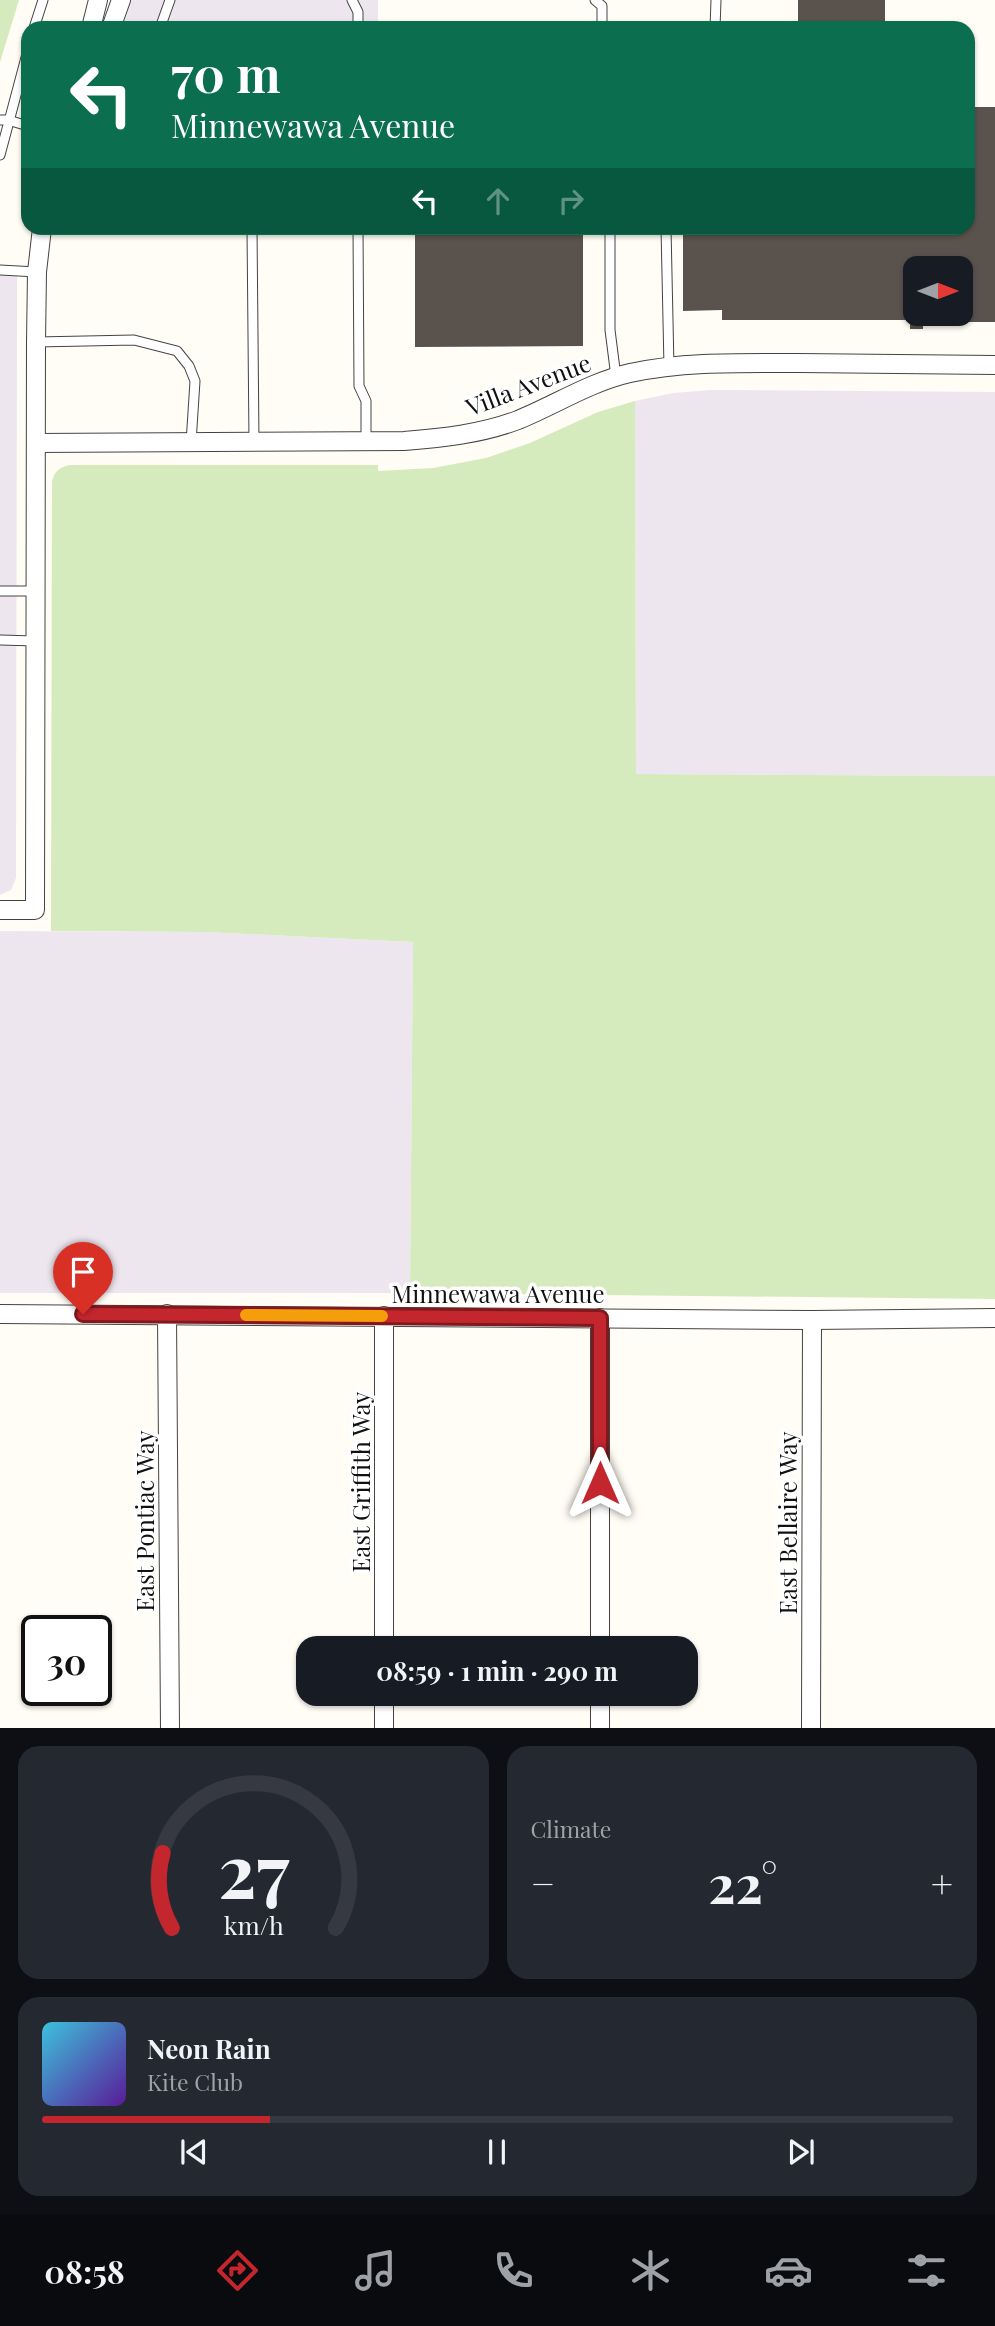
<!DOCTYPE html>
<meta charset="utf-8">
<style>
:root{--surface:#171b24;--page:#242831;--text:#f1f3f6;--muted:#9ea1a6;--line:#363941;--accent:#c4262e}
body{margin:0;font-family:"Playfair Display",serif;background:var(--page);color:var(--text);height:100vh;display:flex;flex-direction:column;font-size:26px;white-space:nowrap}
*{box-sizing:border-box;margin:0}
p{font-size:23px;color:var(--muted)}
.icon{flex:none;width:38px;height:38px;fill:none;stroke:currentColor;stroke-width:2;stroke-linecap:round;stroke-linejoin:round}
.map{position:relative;height:1728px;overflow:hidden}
.panel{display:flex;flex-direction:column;gap:18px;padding:18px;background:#0d0f14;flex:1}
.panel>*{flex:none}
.banner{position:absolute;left:21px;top:21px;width:954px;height:214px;border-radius:21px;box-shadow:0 2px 5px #0004;background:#0b6e4f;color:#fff;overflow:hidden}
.needle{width:46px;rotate:90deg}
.tools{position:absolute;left:903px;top:256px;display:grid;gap:14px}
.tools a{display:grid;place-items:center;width:70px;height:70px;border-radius:14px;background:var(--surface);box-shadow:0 2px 5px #0004;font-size:35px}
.speed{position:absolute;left:21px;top:1615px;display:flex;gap:14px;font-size:35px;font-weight:700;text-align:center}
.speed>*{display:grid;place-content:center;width:91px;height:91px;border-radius:50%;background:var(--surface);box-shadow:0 2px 5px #0004;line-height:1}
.speed .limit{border:4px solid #111;border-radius:10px;background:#fff;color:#111}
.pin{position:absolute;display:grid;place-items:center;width:60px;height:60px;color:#fff;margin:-72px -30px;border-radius:50% 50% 50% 0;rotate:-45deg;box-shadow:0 0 7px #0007}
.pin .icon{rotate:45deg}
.me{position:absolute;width:77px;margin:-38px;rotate:0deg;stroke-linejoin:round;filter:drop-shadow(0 0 5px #0008)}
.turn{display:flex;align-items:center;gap:24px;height:147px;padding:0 35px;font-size:32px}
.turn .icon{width:91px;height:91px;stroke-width:2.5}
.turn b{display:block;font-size:49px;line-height:60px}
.lanes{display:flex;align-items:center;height:66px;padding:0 35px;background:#0003;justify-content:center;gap:35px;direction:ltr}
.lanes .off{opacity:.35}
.big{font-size:52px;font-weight:700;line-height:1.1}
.panel .tile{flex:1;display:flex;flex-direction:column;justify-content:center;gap:10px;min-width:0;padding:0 24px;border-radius:21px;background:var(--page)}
.panel .dial{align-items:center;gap:0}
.dial svg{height:182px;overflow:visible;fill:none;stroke:var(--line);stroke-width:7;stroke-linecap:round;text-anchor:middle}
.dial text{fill:var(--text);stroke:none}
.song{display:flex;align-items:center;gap:21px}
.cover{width:84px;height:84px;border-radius:10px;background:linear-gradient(135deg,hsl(190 70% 55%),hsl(270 70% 35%))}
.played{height:7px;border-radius:4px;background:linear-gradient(90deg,var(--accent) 25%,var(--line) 25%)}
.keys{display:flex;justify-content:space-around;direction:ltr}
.heat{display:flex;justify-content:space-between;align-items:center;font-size:38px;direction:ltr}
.panel .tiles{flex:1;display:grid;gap:18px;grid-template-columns:1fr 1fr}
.tile:last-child{grid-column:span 2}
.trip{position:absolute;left:296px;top:1636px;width:402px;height:70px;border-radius:21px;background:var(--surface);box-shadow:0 2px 5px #0004;font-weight:700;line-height:70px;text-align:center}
.tab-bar{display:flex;height:112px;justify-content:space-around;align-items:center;background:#090b0e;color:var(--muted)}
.tab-bar .icon{width:49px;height:49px}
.tab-bar .selected{color:var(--accent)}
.tab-bar b{font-size:32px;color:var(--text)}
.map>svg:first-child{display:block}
.industrial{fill:#eee6ef}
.green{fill:#d5ebbd}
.building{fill:#5a524d}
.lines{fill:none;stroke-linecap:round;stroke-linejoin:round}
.lane-casing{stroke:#444;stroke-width:11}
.street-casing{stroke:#444;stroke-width:20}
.lane{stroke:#fff;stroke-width:9}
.street{stroke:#fff;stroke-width:18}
.route-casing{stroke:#7f191e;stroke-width:18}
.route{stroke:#c4262e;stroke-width:12}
.slow{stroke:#f59e0b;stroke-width:12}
.labels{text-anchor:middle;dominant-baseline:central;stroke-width:7;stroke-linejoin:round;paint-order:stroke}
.street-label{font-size:24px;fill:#111;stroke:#fff}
</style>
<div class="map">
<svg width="995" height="1728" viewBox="0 0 995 1728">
<rect width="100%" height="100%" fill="#fffdf5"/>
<g class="industrial">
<polygon points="129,0 378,0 378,28 120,28"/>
<polygon points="0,270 17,271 17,318 16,878 11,890 0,895"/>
<polygon points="711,390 995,392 995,776 636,774 635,401 673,393"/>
<polygon points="0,931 206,932 413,942 410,1293 0,1293"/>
</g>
<g class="green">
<polygon points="0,0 19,0 0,62"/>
<path d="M635,401L636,774L995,776V1299L410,1293L413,942L206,932L51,931L52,482C54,471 60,467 70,465H378V471L433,468L486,458L530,443L598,412Z"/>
</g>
<g class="building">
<rect x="798" y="0" width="87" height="28"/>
<polygon points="968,107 995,107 995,322 961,322 961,268 915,268 915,313 923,313 923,329 910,329 910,320 722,320 722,310 683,311 683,228 968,228"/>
<polygon points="415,228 583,228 583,346 415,347"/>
</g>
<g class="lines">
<defs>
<g id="lane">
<polyline points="352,0 358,12 358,28"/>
<polyline points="595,0 602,6 602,28"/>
<polyline points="34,28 43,0"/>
<polyline points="160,28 170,0"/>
<polyline points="715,28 716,0"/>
<polyline points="0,120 8,120 28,126"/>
<polyline points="0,155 28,50"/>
<polyline points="252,228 254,442"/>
<polyline points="358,228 359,386 366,401 366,442"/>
<polyline points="610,228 610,330 616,377"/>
<polyline points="666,228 669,367"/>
<polyline points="0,270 37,272"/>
<polyline points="36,342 134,340 177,351 189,366 195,381 191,443"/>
<polyline points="0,591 36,591"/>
<polyline points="0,640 36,641"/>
</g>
<g id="street">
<polyline points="91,28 98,0"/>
<polyline points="111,28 121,0"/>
<path d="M36,443L404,441C442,438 481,434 518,420C555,405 590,382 630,373C685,361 743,363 799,363C864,364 930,364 995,365"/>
<polyline points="0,910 35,910 36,342 37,272 42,228"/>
<polyline points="0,1314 812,1320 995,1318"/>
<polyline points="167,1314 170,1728"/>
<polyline points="600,1318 600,1648"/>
<polyline points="384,1648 384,1316"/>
<polyline points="600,1694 600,1728"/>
<polyline points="384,1728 384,1694"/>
<polyline points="811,1728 812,1320"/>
</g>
</defs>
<use href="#lane" class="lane-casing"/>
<use href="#street" class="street-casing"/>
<use href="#lane" class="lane"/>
<use href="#street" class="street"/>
</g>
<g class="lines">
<defs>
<polyline id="route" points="83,1314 600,1318 600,1483"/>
</defs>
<use href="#route" class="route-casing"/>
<use href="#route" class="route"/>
<polyline class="slow" points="246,1315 382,1316"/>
</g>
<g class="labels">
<g class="street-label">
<text transform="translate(528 384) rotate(-21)">Villa Avenue</text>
<text x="498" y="1293">Minnewawa Avenue</text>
<text transform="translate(360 1482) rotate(-90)">East Griffith Way</text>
<text transform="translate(144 1521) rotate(-90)">East Pontiac Way</text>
<text transform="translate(787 1523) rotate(-90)">East Bellaire Way</text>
</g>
</g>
</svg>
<div class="tools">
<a><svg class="needle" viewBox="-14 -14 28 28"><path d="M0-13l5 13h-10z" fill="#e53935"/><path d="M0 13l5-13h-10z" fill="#9ea1a6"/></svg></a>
</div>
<div class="speed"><div class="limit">30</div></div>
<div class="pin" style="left:83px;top:1314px;background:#d93025"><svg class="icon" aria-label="arrive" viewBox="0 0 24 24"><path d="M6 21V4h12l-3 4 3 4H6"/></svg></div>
<svg class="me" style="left:600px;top:1483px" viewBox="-20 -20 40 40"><path d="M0-17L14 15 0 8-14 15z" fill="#c4262e" stroke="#fff" stroke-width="4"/></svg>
<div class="trip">08:59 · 1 min · 290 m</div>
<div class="banner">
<div class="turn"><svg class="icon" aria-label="left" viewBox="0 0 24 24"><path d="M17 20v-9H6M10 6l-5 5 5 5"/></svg><div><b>70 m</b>Minnewawa Avenue</div></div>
<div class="lanes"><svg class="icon" aria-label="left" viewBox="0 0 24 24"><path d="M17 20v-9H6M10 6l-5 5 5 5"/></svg><svg class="icon off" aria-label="ahead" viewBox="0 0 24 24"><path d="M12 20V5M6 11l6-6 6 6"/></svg><svg class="icon off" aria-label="right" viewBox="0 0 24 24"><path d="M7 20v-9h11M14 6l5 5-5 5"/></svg></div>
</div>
</div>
<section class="panel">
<div class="tiles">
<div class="tile dial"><svg viewBox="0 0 100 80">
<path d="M14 69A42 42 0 1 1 86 69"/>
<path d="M14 69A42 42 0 0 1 10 36" stroke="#c4262e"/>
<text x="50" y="56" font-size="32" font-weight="700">27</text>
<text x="50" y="72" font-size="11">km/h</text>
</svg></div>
<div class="tile"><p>Climate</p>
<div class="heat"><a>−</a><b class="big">22°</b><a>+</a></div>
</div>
<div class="tile">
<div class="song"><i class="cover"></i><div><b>Neon Rain</b><p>Kite Club</p></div></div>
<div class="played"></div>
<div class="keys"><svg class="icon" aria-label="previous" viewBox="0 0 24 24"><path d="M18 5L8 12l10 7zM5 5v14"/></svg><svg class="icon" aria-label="pause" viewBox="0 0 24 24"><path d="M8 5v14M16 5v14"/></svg><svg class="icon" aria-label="next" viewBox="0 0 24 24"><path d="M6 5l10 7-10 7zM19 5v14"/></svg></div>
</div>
</div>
</section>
<nav class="tab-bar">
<b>08:58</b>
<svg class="icon selected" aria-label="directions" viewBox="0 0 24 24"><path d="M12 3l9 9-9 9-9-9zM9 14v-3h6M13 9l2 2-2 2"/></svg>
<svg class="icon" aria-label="music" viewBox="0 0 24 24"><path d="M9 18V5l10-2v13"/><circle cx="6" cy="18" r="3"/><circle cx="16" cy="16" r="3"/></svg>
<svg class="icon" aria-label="phone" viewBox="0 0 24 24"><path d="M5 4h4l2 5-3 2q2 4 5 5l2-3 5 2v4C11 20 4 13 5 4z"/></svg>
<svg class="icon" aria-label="climate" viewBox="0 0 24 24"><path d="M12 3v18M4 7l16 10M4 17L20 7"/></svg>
<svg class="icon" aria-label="car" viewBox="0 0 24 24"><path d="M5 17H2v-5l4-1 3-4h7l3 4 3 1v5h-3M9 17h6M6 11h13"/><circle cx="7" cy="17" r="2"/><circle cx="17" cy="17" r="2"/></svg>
<svg class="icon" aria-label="filters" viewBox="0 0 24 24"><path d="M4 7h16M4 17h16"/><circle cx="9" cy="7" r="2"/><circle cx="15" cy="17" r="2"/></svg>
</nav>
